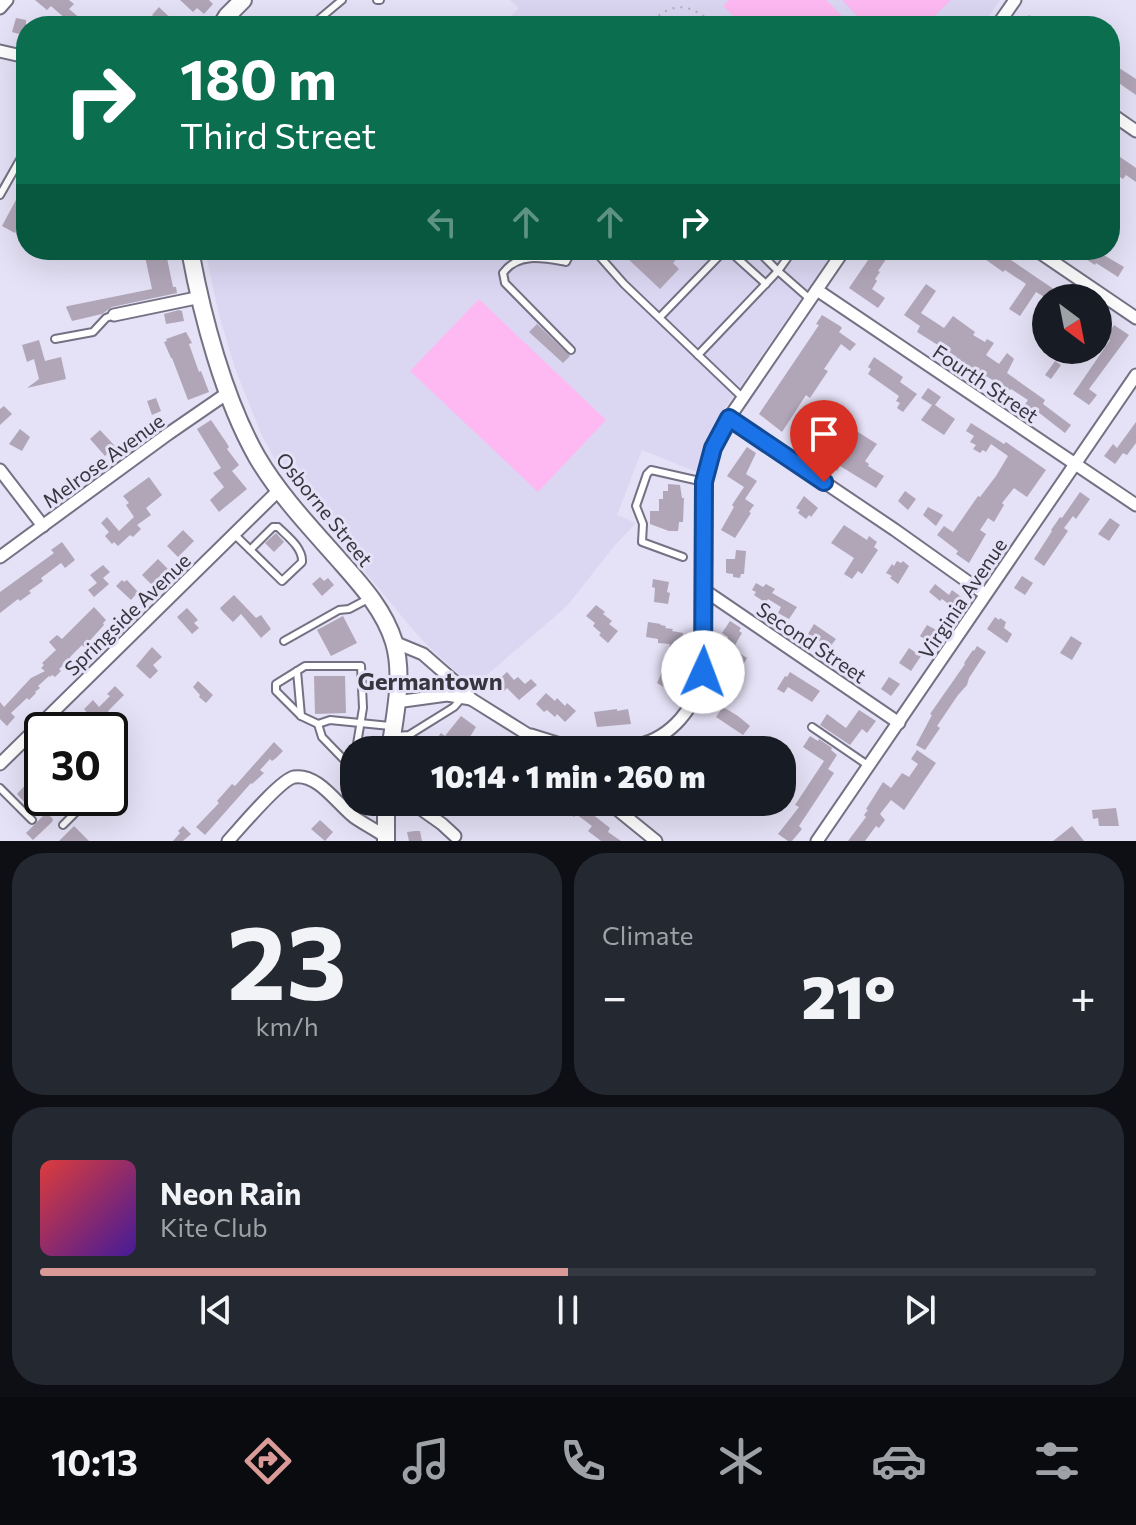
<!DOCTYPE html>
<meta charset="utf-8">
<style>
:root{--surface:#171b24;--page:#242831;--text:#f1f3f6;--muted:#9ea1a6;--line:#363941;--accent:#da9b98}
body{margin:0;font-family:Commissioner,sans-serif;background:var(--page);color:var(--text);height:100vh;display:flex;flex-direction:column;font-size:30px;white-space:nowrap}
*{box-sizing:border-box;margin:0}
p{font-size:26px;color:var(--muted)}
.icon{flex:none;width:44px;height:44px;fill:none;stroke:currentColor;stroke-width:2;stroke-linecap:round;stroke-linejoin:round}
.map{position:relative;height:841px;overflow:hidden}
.side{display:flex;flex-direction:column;gap:12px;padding:12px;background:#0d0f14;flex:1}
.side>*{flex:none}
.banner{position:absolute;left:16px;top:16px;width:1104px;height:244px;border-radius:32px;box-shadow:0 8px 32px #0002;background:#0b6e4f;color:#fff;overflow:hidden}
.needle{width:52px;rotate:148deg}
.buttons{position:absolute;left:1032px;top:284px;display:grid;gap:16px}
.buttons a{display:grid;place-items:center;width:80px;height:80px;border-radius:50%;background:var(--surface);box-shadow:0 8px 32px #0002;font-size:40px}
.speed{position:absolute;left:24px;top:712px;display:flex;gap:16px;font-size:40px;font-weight:700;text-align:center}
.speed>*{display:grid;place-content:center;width:104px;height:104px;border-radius:50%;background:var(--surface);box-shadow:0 8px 32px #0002;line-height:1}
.speed .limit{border:4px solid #111;border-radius:12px;background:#fff;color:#111}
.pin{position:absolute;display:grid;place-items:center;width:68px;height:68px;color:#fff;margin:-82px -34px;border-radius:50% 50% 50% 0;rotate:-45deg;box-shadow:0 0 8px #0007}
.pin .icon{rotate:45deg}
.me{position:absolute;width:88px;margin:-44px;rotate:2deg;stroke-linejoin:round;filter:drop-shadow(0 0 6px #0008)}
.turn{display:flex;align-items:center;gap:28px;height:168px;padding:0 32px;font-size:36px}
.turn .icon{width:104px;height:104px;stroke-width:2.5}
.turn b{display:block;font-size:56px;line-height:68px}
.lanes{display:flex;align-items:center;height:76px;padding:0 32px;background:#0003;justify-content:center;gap:40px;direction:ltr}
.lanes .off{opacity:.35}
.big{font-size:60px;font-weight:800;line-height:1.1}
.side .tile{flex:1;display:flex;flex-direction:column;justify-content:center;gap:12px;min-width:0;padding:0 28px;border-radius:32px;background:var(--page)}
.side .dial{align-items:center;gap:0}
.dial b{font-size:104px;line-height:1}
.song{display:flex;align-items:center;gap:24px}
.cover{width:96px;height:96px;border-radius:12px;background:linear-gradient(135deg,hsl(0 70% 55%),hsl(260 70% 35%))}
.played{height:8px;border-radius:4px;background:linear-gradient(90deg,var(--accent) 50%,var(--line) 50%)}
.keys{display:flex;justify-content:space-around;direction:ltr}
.heat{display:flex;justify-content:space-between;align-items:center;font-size:44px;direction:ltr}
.side .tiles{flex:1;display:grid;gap:12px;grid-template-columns:1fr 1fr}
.tile:last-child{grid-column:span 2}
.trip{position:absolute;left:340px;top:736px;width:456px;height:80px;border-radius:32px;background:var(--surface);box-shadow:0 8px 32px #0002;font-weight:800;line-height:80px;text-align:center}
.dock{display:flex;height:128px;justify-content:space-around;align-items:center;background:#090b0e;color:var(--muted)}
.dock .icon{width:56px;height:56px}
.dock .active{color:var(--accent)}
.dock b{font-size:36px;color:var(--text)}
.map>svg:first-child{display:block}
.built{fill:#dbd6f2}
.green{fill:#feb9f2}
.building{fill:#b1a6b8}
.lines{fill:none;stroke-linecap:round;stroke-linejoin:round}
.service-casing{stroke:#757184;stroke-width:10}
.minor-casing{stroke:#757184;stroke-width:15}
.secondary-casing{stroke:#757184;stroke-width:20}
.path{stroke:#b0adbe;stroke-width:2;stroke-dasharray:2 6;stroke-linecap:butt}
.service{stroke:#fff;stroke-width:6}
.minor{stroke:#fff;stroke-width:11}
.secondary{stroke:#fff;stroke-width:16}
.route-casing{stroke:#114b97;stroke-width:20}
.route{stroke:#1a73e8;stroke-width:14}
.labels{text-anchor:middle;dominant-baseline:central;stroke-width:6;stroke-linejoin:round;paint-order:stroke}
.street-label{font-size:20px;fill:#37353e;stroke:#e5e1f6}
.quarter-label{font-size:24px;font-weight:bold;fill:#37353e;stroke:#e5e1f6}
</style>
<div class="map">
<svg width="1136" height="841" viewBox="0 0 1136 841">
<rect width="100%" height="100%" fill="#e5e1f6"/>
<g class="built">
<polygon points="510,0 1000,0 982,26 502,26 519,8"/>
<polygon points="205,250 835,250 723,411 711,433 697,472 642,450 617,515 636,523 615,545 567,606 473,687 429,647 409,625 282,471 262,436 235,368 219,315"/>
</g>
<g class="green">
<polygon points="729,0 826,0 852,26 744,26 723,6"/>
<polygon points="842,0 951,0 924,26 867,26"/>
<polygon points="479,299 606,420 538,492 410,371"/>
</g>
<g class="building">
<polygon points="35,0 69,0 74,4 69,9 89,26 62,26 67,20 51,6 47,10"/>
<polygon points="180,0 209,0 213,4 204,14 197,8 193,12"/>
<polygon points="159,7 162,10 179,26 156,26 160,22 152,15"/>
<polygon points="1029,15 1045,26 1021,26"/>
<polygon points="16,18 26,20 26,36 12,32"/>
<polygon points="1110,62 1136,79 1136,95 1110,77"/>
<polygon points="1110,150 1136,168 1136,182 1126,175 1123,179 1117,175 1120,171 1110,164"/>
<polygon points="26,181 26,212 15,233 2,226"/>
<polygon points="151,250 179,250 180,255 167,258 173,287 176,287 177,293 112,307 102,314 72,321 66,307 68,306 152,289 144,252"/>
<polygon points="633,250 685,250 673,263 679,269 660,289 626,257"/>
<polygon points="875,250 888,250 886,253 889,255 878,271 880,272 875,279 877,281 872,289 885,298 878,308 849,288"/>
<polygon points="972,250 1000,250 1009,256 1008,258 1067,298 1046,298 1036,292 1020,316 1009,309 1026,284 1005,270 1003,272 999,269"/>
<polygon points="1072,250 1105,250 1102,254 1124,267 1118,277 1096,263 1095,265"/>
<polygon points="926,284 936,291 921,313 944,328 953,316 975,332 973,335 985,342 987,339 994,343 986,355 999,364 1007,353 1014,359 1007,373 1045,400 1043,404 1071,425 1065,433 1038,412 1036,414 1024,406 1028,400 1011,389 1010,390 995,380 994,381 986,376 985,378 979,374 978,376 955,360 957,357 917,332 920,326 904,315"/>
<polygon points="179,310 182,311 184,321 166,324 164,314"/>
<polygon points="822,315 840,326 842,328 839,332 856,344 850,351 841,344 824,369 828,371 810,398 806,395 782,432 759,414 819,325 816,324"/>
<polygon points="537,324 570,356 563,363 529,332"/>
<polygon points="1114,325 1129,335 1089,389 1097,395 1089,405 1073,394 1110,340 1106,337"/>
<polygon points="186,332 192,343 189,344 199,372 201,371 209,392 188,400 172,358 171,358 164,342 167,341 166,339"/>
<polygon points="39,340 45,361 61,357 66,379 27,388 39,379 34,359 27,362 22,345"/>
<polygon points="874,357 903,377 900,382 917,394 903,412 897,408 900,403 896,401 899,396 868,374 871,369 868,367"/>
<polygon points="1055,361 1061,365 1051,379 1045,375"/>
<polygon points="928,388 941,397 935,405 955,419 944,435 921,420 932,405 921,398"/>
<polygon points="156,398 161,411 152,415 147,401"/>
<polygon points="4,406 12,414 0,425 0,409"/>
<polygon points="826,419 833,424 824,438 837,447 840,443 847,448 858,432 877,444 865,461 869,464 868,466 884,476 876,488 840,466 837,471 825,462 826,460 811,451 817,442 813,439"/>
<polygon points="211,420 226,442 229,447 227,449 239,465 232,471 247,489 219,512 210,500 224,487 213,473 221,468 197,429"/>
<polygon points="1136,422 1136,443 1127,455 1123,453 1115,464 1104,456 1113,444 1117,448"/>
<polygon points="971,423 1004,444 1006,442 1046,470 1027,497 1014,488 1002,503 1004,505 994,522 988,518 980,530 986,534 969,563 956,554 958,551 937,535 944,526 953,532 978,496 980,497 996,476 1008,456 991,444 986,452 983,450 980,453 973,449 976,445 970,442 974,436 966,431"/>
<polygon points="20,429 30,437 22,451 9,444"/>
<polygon points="100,430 115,446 105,456 90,439"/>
<polygon points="747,447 756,453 746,474 757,481 745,499 754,505 749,512 751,513 735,538 721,530 734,507 732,505 744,487 727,476"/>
<polygon points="149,477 162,495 146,508 151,515 137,525 141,529 133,537 130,535 118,546 114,542 112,544 105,536 109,532 101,523 107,517 119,531 134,517 126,505 129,503 123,496"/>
<polygon points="668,484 680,485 682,498 684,498 683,522 679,522 678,531 669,531 650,524 650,511 659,511 659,499 663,499 663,491 668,491"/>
<polygon points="905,491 916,499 908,510 898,501"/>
<polygon points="1080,492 1090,499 1076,519 1073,516 1064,528 1068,531 1044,566 1034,559 1052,531 1051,530 1056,523 1060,517 1062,518"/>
<polygon points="804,496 818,508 811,517 809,515 806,519 798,513 800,510 796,508"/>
<polygon points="928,507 943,515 936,526 923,515"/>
<polygon points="1110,518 1120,525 1109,541 1098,534"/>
<polygon points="844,525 867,540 869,536 877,542 874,547 878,550 862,574 858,571 852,579 844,574 854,558 831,543"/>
<polygon points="183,530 194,541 178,557 167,546"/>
<polygon points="276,533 284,542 274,552 265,543"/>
<polygon points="62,542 75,560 65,568 61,563 41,578 43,581 29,591 31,593 20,601 18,599 0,613 0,592 54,553 51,550"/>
<polygon points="736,550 746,551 744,574 741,574 740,578 733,577 733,574 726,573 726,559 735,559"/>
<polygon points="158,559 168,569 152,585 142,575"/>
<polygon points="897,561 901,563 903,561 909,566 898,584 890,578 892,576 886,573 892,564 894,566"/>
<polygon points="103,565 110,572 103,578 109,584 94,597 88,590 97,583 90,575"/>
<polygon points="1022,576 1033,583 1025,595 1014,588"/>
<polygon points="320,577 324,581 328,578 334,585 322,596 312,584"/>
<polygon points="653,579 669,582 667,592 670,593 668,604 654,602 655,588 652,587"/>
<polygon points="122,580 124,582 127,580 138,592 131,600 116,586"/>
<polygon points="756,583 763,587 766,584 775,589 772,593 797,607 789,619 778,613 781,607 768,599 766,603 754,595 756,592 752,590"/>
<polygon points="935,584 949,595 952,590 964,599 960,605 957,603 954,608 942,599 940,601 929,592"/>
<polygon points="234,595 256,618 261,615 271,629 261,638 241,614 233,622 222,611 220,608"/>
<polygon points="596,605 605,612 603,614 612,621 609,624 618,631 608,643 599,635 601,633 593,626 595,623 586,616"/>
<polygon points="94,607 106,620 103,623 104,625 84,647 82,645 70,657 71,658 59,669 61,671 55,677 52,675 50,677 49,676 38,686 40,688 35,692 36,693 29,700 27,698 11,713 15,717 7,726 0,719 0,702 4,707 31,678 45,671 41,668 44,665 42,663 56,650 49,642 57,635 62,639"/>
<polygon points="187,608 198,620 194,623 199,628 192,634 177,617"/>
<polygon points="343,616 357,643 331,656 317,630"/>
<polygon points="995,617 999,620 1000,618 1006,622 1004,628 1012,634 1007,643 987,629"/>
<polygon points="730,621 741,628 739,631 742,633 735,645 727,640 728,637 722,633"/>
<polygon points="648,622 661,624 660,625 666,626 665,628 673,629 672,631 683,633 681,650 669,648 670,644 658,643 658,639 646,637"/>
<polygon points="814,624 836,639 830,647 808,634"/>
<polygon points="927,625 938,631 930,643 920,636"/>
<polygon points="1071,636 1082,643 1072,660 1060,653"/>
<polygon points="977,646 986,652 969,678 967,685 958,695 937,726 940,728 925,750 916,745 932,715 930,714 965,664 964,663 973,650 974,651"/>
<polygon points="152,647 162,657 153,665 158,671 150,679 136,666"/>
<polygon points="909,648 921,656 911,671 899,663"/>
<polygon points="736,651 747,658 737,675 725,668"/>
<polygon points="665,666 677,672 667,689 657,683"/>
<polygon points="507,672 514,680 518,677 525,684 531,679 537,685 519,700 507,688 504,691 496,682"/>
<polygon points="790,672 820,691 812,702 788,687 784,693 777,689 785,676 787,677"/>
<polygon points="314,676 345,676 346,713 315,714"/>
<polygon points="889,677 900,684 891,696 881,689"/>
<polygon points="198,681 213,695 206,703 199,697 200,695 193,687"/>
<polygon points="115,686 124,695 108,711 110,713 96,724 84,709 93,700 99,707 110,696 107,694"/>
<polygon points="546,693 555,701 557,698 565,706 567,703 576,711 565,722 557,714 555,717 547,710 544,712 536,704"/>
<polygon points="723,707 738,716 750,726 743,735 716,717"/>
<polygon points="617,709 617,711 628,709 631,724 597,727 594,712"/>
<polygon points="859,710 876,721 867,733 862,729 850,745 820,725 827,714 846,728"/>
<polygon points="461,716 476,727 468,740 467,739 464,743 461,741 454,750 428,750 441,733 445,736"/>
<polygon points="810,736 818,741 819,739 832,748 831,750 837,755 828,769 834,773 799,826 802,829 792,841 788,841 778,834 799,807 795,805 824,761 803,747"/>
<polygon points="274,742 283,751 276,758 272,761 270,759 260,770 264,773 252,784 251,783 205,835 196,827 219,803 217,801 232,784 235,786"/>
<polygon points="917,750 936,763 904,810 891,800 880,814 885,820 879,828 876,826 865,841 848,841 866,817 864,815 868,810 866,809 868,806 883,782 891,788 902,773 909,777 918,764 911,759"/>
<polygon points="29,781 38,790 31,797 34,800 28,806 17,794"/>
<polygon points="568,802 585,802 582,806 610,828 608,832 621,841 601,841 588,831 592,826 576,814 574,817 570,814 568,816 561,811"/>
<polygon points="1116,808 1119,826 1099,826 1098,818 1093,819 1092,810"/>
<polygon points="48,814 53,819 52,822 33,840 26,833 44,815 46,816"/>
<polygon points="320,820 333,832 325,841 311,829"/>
<polygon points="74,826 89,841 59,841"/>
<polygon points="183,826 191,834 183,841 173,841 180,833 178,831"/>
<polygon points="1072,826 1084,841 1053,841"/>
<polygon points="415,831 420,831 422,841 409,841 407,832"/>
</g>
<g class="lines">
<defs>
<g id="service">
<polyline points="377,0 380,0"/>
<polyline points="318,20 342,0"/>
<polyline points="0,195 26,149"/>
<polyline points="594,250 624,284 742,397"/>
<polyline points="757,250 778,271 793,250"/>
<polyline points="660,317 721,254 728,252 735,256 766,284"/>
<polyline points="55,339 93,332 106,318 114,315"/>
<path d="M571,350L505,283L503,273C518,252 544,258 566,262L569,256L578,250"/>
<polyline points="698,355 778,271 811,300"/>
<path d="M234,534L282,581L302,562C303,548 288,537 278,527H273L250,550"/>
<polyline points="683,557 642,542 643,524 636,506 647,474 651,470 704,482"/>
<polyline points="284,641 339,610 349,609 368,599"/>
<polyline points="297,671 301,716"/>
<polyline points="318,724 301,716 276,691 276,684 305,666 361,666 363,708 356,750"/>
<polyline points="812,727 869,766"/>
<polyline points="396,736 409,735 454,707 461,699"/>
<polyline points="25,739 42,758"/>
<polyline points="354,759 352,768 322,737 318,724 330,720 390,726"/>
<polyline points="0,788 32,820"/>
<polyline points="63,825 78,810 76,798"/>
</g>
<g id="minor">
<polyline points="0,8 7,0"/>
<polyline points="997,26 1015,0"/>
<polyline points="0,51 26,57"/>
<polyline points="1110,113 1136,131"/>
<polyline points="1036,250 1136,318"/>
<polyline points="817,290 1136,505"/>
<polyline points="114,315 201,297"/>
<polyline points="729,418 895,530 985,594"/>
<polyline points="0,470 43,526"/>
<polyline points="0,557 168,434 229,392"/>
<polyline points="704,590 899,723"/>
<polyline points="394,642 423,654 463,689 471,699 527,734 546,750"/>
<polyline points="396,702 447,695 471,699"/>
<polyline points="531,735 573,748 595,750"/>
<path d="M599,750C612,748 626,748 638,745C672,737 696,707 703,673C704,664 704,655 704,647V482L713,448L729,418L844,250"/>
<polyline points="0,764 279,490"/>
<polyline points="411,802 442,824 455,836"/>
<polyline points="608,802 656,841"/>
<path d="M228,841C240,828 280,780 294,777C318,773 337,804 354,817C364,824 376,830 386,837"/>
<polyline points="817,841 1136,375"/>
</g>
<g id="secondary">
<polyline points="221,26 227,16 243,0"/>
<path d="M190,250C202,316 224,399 257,457C280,496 311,528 340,561C362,586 384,610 394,642C404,676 395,715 390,750"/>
<polyline points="386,802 386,841"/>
</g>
</defs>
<use href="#service" class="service-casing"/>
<use href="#minor" class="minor-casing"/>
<use href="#secondary" class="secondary-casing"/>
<path class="path" d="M646,26C674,0 688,2 716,26"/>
<use href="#service" class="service"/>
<use href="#minor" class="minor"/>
<use href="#secondary" class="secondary"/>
</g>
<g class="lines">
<defs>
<polyline id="route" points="703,672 704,482 713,448 729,418 824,482"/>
</defs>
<use href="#route" class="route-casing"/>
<use href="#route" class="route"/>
</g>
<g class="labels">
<g class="street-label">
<text transform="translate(986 383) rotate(34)">Fourth Street</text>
<text transform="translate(103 460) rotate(-36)">Melrose Avenue</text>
<text transform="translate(325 509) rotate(51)">Osborne Street</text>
<text transform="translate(962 598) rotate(-56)">Virginia Avenue</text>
<text transform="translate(127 614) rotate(-44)">Springside Avenue</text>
<text transform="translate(812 642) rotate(34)">Second Street</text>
</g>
<g class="quarter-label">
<text x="430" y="680">Germantown</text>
</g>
</g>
</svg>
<div class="buttons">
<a><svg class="needle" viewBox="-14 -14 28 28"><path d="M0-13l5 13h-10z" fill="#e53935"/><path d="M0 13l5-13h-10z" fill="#9ea1a6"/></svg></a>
</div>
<div class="speed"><div class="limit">30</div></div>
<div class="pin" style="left:824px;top:482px;background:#d93025"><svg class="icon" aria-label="arrive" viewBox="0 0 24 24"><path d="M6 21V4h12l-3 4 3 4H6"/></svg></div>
<svg class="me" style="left:703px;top:672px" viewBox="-20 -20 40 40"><circle r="19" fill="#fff"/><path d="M0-13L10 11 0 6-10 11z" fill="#1a73e8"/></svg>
<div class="trip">10:14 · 1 min · 260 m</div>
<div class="banner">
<div class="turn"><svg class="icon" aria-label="right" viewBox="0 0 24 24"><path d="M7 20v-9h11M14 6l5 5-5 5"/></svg><div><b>180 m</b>Third Street</div></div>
<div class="lanes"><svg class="icon off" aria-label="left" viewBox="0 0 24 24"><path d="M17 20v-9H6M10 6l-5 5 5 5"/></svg><svg class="icon off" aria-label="ahead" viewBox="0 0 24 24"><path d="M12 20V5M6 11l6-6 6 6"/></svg><svg class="icon off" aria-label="ahead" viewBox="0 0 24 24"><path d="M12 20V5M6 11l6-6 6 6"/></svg><svg class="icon" aria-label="right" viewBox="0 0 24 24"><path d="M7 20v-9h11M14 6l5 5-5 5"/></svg></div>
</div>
</div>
<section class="side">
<div class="tiles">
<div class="tile dial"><b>23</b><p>km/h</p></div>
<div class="tile"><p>Climate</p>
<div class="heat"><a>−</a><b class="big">21°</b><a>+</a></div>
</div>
<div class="tile">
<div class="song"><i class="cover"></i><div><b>Neon Rain</b><p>Kite Club</p></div></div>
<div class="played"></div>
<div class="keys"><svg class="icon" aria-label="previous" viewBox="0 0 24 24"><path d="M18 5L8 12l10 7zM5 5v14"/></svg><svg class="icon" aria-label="pause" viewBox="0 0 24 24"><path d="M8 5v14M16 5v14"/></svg><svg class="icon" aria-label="next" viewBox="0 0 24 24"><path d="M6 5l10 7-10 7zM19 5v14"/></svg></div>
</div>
</div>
</section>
<nav class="dock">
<b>10:13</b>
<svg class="icon active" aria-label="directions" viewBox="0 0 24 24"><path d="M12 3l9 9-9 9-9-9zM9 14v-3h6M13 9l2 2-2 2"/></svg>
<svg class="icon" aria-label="music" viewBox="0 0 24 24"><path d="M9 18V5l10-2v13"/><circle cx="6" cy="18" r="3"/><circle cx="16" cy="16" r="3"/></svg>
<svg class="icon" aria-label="phone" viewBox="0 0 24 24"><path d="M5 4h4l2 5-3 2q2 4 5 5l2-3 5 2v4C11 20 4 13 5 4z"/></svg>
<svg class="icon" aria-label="climate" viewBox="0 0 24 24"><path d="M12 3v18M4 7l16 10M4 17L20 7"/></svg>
<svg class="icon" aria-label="car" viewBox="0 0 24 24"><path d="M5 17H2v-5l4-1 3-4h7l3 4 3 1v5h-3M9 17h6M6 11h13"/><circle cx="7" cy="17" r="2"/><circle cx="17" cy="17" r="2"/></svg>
<svg class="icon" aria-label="filters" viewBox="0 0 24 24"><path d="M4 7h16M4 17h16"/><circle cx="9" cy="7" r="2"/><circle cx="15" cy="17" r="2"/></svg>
</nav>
